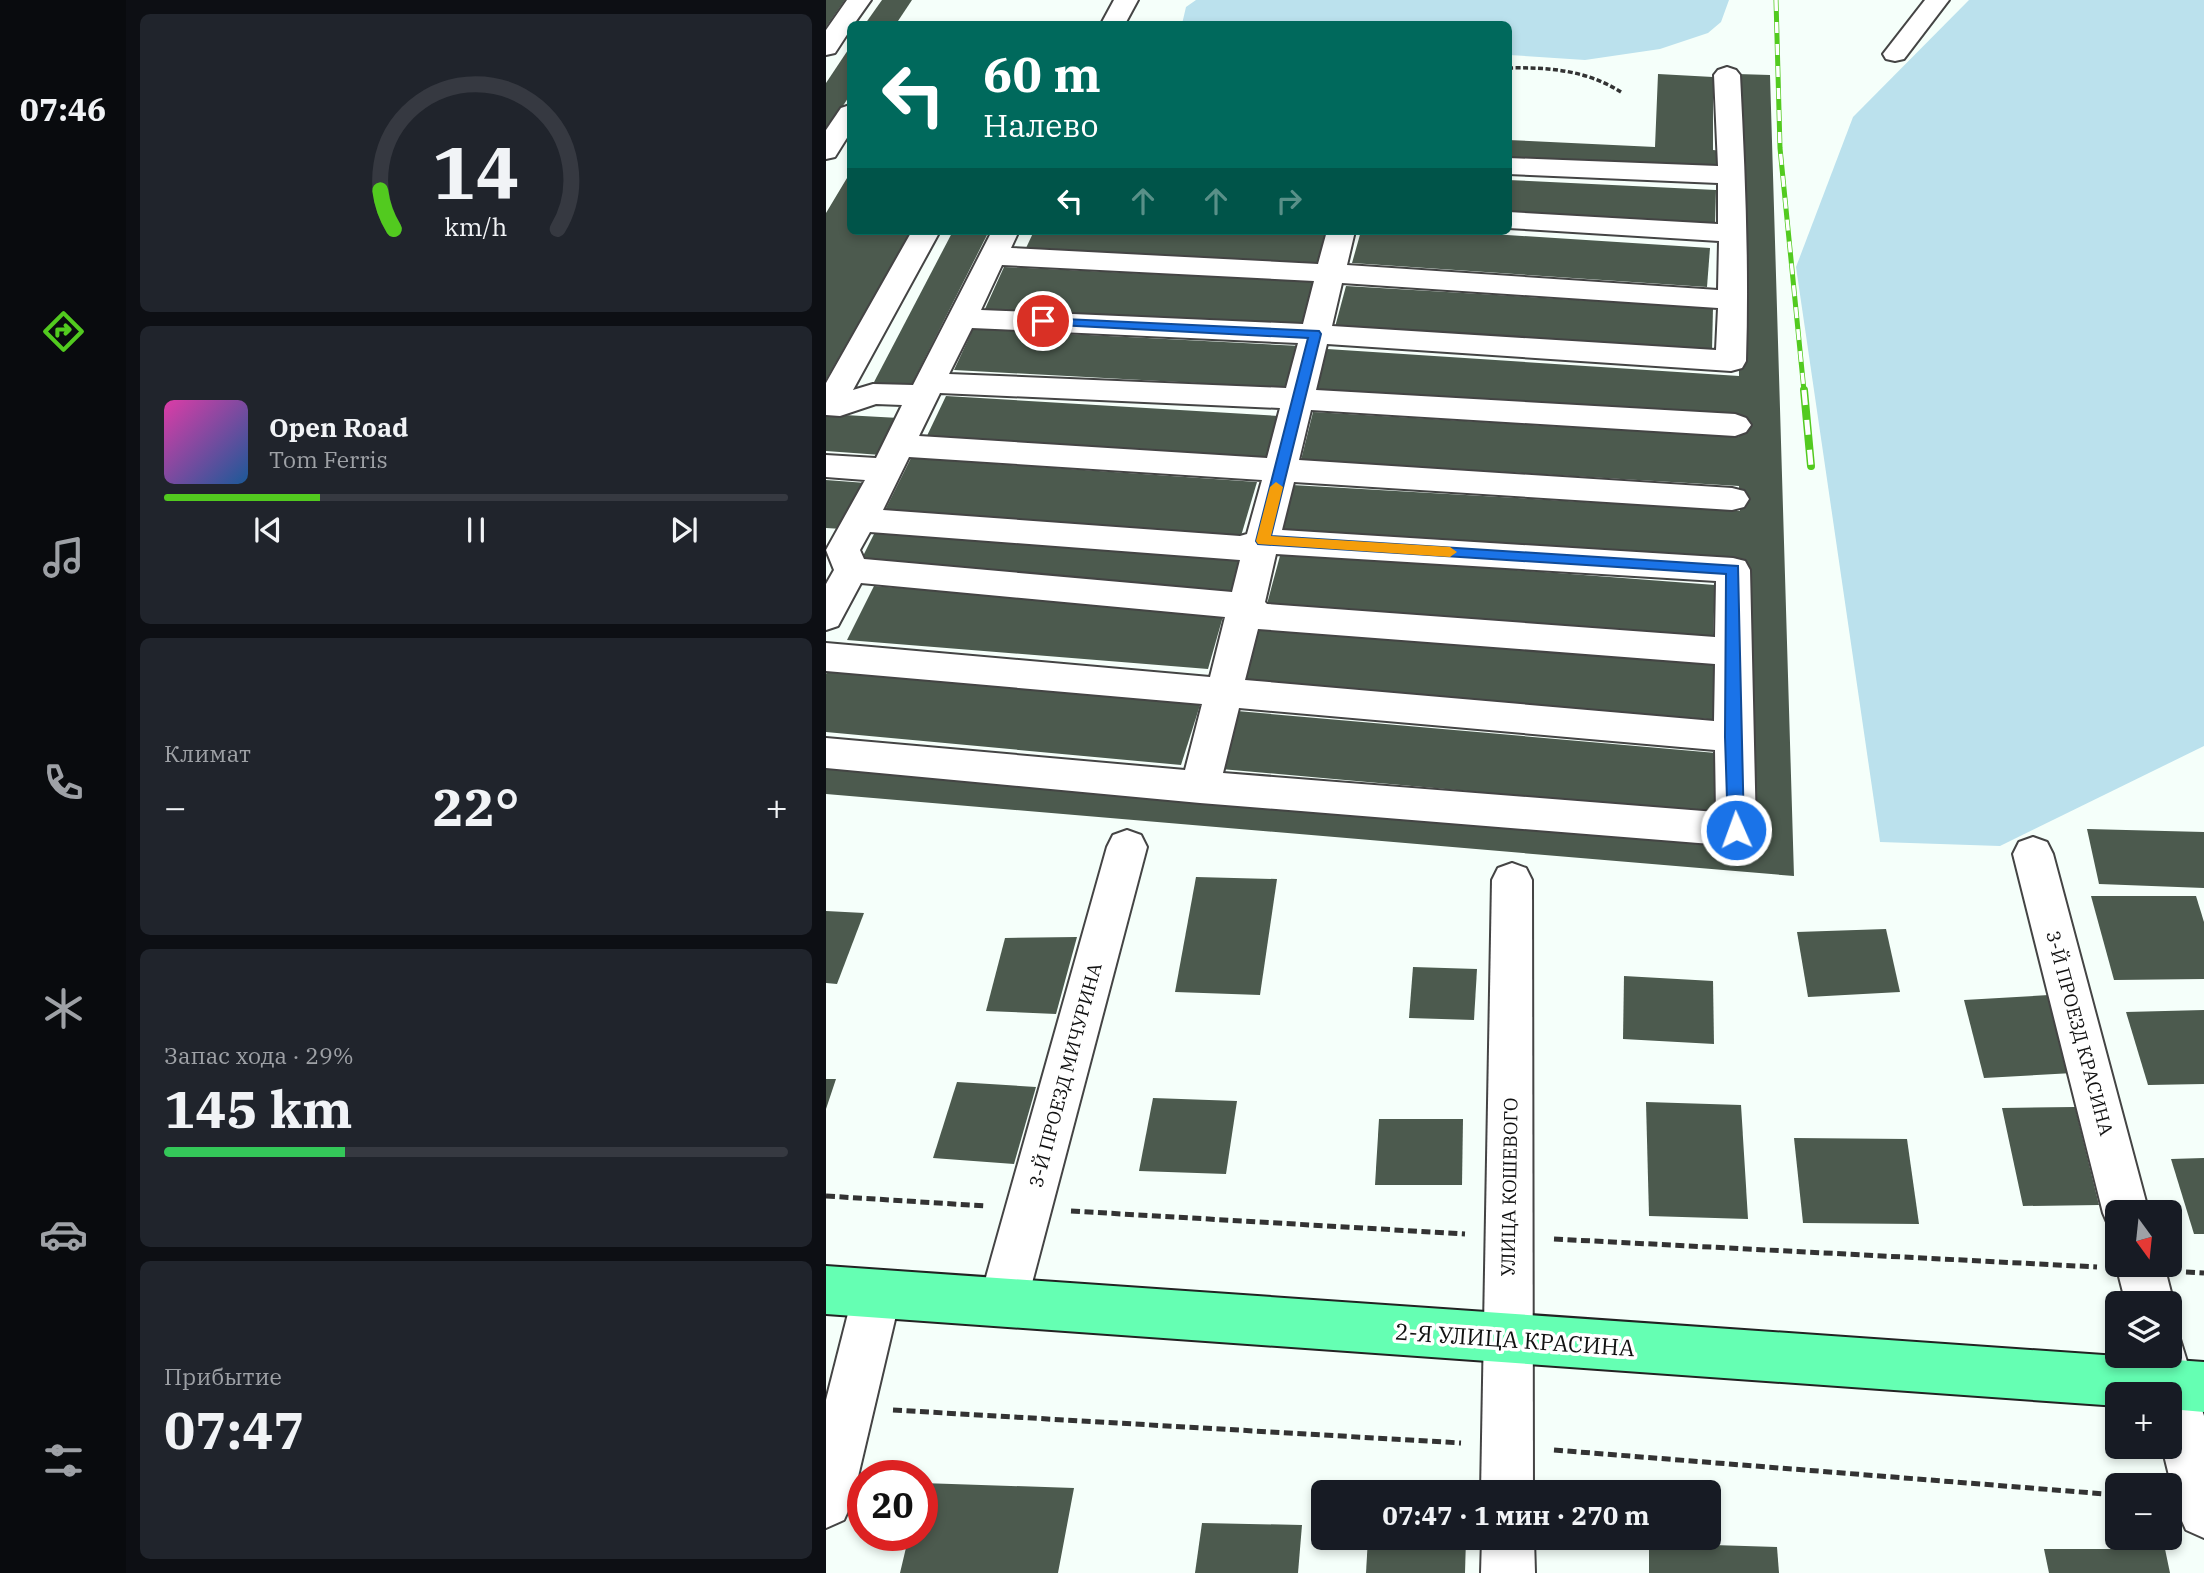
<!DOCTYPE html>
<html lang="ru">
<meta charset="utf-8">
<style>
:root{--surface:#171b24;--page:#20242c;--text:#f1f3f6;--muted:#9ea1a6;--line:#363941;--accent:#52ca1f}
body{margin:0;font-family:"IBM Plex Serif",serif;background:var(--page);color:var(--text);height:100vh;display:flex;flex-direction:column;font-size:26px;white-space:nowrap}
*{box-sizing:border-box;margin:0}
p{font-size:23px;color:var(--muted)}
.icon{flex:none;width:38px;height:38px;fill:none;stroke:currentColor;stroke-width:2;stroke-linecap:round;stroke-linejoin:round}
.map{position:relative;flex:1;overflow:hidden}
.sheet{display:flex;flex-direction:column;gap:14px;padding:14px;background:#0d0f14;width:700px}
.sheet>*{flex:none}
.guide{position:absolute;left:21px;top:21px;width:665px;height:214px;border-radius:10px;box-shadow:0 4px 10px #0003;background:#00695c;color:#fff;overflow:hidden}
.needle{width:46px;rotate:165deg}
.fabs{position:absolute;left:1279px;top:1200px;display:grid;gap:14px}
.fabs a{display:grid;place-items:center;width:77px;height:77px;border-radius:10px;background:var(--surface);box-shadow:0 4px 10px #0003;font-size:35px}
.speed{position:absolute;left:21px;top:1460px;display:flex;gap:14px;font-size:35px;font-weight:700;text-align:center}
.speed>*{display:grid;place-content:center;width:91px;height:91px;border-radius:50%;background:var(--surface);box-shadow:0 4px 10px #0003;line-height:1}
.speed .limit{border:10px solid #d22;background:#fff;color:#111}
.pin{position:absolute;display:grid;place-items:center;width:60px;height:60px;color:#fff;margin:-30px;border:4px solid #fff;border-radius:50%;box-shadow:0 2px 7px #0007}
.me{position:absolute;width:77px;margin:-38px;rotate:358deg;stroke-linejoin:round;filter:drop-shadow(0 0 5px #0008)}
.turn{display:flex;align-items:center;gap:24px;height:147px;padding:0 21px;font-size:32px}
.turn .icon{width:91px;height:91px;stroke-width:2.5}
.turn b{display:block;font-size:49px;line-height:60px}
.lanes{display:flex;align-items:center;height:66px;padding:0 21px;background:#0003;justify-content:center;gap:35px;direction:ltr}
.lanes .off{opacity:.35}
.big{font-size:52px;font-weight:700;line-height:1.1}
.sheet .widget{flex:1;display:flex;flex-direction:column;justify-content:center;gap:10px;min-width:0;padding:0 24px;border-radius:10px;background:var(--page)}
.sheet .dial{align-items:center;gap:0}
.dial svg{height:182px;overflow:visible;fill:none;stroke:var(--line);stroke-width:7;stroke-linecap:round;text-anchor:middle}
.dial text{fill:var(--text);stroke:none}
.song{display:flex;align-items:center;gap:21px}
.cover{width:84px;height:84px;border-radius:10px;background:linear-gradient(135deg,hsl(320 70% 55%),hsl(210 70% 35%))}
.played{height:7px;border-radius:4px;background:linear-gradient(90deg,var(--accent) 25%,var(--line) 25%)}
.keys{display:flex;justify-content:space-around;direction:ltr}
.heat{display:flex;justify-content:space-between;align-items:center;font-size:38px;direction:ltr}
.charge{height:10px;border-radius:5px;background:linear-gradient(90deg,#34c759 29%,var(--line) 0)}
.trip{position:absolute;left:485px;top:1480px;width:410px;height:70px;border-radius:10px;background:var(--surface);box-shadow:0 4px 10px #0003;font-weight:700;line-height:70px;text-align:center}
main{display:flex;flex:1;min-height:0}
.tab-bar{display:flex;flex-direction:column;width:126px;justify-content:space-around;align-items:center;background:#090b0e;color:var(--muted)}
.tab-bar .icon{width:49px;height:49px}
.tab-bar .current{color:var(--accent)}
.tab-bar b{font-size:32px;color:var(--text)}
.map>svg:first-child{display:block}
.green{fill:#bbe1ed}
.building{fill:#4c5a4e}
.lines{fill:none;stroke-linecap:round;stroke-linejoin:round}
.minor-casing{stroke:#444;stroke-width:4}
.major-casing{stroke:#222;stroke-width:4}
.path-far1{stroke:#333;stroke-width:3.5;stroke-dasharray:5 2.5;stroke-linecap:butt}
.path{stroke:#333;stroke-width:5;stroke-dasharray:9 4.5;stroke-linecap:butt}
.minor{fill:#fff;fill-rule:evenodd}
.major{fill:#65ffb3;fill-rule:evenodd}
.rail-far1-casing{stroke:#52ca1f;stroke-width:5}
.rail-casing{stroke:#52ca1f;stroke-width:8}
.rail-far1{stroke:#fff;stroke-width:3.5;stroke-dasharray:11;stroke-linecap:butt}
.rail{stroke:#fff;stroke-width:5;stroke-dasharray:15;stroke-linecap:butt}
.route{fill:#1a73e8;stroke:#114b97;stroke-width:2}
.slow{fill:#f59e0b}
.labels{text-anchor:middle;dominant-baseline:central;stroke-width:7;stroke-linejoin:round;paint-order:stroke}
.street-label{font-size:19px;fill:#111;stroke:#fff}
.near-street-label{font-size:23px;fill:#111;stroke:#fff}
</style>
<main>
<nav class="tab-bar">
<b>07:46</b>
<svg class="icon current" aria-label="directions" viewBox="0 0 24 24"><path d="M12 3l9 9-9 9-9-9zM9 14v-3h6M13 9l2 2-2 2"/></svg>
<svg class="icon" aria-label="music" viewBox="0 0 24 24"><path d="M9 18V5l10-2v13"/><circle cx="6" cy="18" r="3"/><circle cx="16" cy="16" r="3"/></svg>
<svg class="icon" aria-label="phone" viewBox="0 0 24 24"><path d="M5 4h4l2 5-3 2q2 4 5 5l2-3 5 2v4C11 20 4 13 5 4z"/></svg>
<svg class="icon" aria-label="climate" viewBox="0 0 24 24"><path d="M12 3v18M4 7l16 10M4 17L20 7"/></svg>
<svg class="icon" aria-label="car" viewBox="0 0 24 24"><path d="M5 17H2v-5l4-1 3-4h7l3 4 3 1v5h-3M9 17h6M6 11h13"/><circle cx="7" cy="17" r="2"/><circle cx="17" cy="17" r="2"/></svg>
<svg class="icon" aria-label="filters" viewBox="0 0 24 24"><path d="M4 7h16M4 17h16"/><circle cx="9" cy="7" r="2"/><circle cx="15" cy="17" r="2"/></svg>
</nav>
<section class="sheet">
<div class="widget dial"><svg viewBox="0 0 100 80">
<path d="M14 69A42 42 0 1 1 86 69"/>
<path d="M14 69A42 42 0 0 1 8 52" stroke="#52ca1f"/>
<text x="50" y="56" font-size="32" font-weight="700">14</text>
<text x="50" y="72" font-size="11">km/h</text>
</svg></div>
<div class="widget">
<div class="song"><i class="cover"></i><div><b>Open Road</b><p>Tom Ferris</p></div></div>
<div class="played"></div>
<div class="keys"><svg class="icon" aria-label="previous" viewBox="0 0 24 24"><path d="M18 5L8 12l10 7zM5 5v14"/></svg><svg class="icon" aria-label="pause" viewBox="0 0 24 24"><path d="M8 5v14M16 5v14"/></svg><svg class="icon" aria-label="next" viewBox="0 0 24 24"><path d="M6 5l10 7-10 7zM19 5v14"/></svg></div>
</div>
<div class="widget"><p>Климат</p>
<div class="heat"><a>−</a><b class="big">22°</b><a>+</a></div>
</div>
<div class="widget"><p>Запас хода · 29%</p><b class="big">145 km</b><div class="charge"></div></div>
<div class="widget"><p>Прибытие</p><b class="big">07:47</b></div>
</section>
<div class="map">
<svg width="1378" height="1573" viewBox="0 0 1378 1573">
<rect width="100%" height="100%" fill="#f5fffa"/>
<g class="green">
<polygon points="370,0 903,0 895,22 882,33 834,49 759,60 683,55 682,24 356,24 360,7"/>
<polygon points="1143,0 1378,0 1378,746 1174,846 1054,842 970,267 1027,117"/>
</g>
<g class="building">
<polygon points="0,0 19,0 0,27"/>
<polygon points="56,0 86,0 70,24 39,24"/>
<polygon points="24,47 24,95 0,132 0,83"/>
<polygon points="832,74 887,77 887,150 896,151 896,169 682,158 682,140 829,147"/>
<polygon points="911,74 944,75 968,876 0,794 0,767 915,843 914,560 454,532 466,485 914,511 913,486 475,460 487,412 913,437 913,418 489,390 501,349 913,376"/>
<polygon points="24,173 24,231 85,231 0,380 0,213"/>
<polygon points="682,180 890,190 889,225 682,214"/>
<polygon points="127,231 163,231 85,386 47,384"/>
<polygon points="208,231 505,231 497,263 200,248"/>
<polygon points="535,231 620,231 884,248 881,287 526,263"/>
<polygon points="178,267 492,282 482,325 159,309"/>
<polygon points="520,286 887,308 886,350 509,327"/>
<polygon points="147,329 475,346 464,388 128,370"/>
<polygon points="120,396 453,416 441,461 99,440"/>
<polygon points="0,414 73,418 55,455 0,451"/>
<polygon points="85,458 431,482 415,536 59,510"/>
<polygon points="0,480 40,483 16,529 0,528"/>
<polygon points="51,528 415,559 405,592 35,560"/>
<polygon points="455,552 889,585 887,638 441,604"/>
<polygon points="48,586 398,613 382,669 21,640"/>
<polygon points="432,628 895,662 894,720 417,683"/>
<polygon points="3,668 375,702 355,765 0,732 0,674"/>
<polygon points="411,711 890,753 888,813 395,769"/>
<polygon points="1261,829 1378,832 1378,888 1273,884"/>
<polygon points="370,877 451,879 434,995 349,992"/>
<polygon points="1265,896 1370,896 1378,922 1378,979 1288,980"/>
<polygon points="0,911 38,913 11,984 0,983"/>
<polygon points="1060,929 1074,992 982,997 971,932"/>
<polygon points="251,937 230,1014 160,1011 179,938"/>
<polygon points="587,967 651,969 648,1020 583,1018"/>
<polygon points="798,976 887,981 888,1044 797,1039"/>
<polygon points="1223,995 1247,1073 1158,1078 1138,1000"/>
<polygon points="1378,1010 1378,1084 1322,1085 1300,1012"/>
<polygon points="0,1079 10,1079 0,1109"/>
<polygon points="131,1082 210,1087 188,1164 107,1158"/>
<polygon points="327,1098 411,1101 400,1174 313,1171"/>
<polygon points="820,1102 915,1105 922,1219 823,1216"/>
<polygon points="1249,1107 1273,1205 1197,1206 1176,1108"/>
<polygon points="553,1119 637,1119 636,1185 549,1185"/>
<polygon points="968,1138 1081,1139 1093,1224 977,1223"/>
<polygon points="1378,1158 1378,1234 1368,1234 1345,1159"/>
<polygon points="96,1483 248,1488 232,1573 74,1573 83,1535 96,1535"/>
<polygon points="376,1523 476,1525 472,1573 369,1573"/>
<polygon points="542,1538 640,1538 639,1573 540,1573"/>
<polygon points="823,1543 951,1547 953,1573 823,1573"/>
<polygon points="1218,1549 1339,1549 1344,1573 1223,1573"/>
</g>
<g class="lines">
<defs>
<g id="minor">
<polygon points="21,0 45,0 28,24 24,24 24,30 9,53 0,55 0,30"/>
<polygon points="288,0 312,0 299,24 275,24"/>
<polygon points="1099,0 1123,0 1078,59 1069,61 1060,59 1057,54"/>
<path d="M901,67L910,70L914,75C919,171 923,265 920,361L916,368L905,371L501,344L490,390L909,414L920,418L925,425L920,432L909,436L485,410L473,460L906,488L918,491L923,499L918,507L906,510L468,482L456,530L907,558L919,561L924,570L930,830L924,841L910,846L374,803L0,768V738L359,770L376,704L0,671V643L384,677L399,617L35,583L12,626L0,630V584L8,570L0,550L39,480L0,477V455L50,458L76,405L50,404L14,416L0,415V383L86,231H114L27,390L47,384L87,385L166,231H188L191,235L185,248L492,264L501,231H529L521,265L892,290L893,241L682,228V212L892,224V183L682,174V158L892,166L888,75L892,70ZM176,265L488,281L477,324L155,310ZM516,283L892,308L890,350L506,326ZM146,328L472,343L460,388L123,374ZM114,393L454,408L441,458L93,436ZM83,457L436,480L421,534L414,536L57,510ZM44,532L414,560L406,592L38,559L34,550ZM450,554L890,581L889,637L441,604L439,602ZM432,629L889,664L888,721L419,680ZM413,708L889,750L890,812L397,773Z"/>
<polygon points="24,105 24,133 9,157 0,159 0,130 15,108"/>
<polygon points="301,830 315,835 321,847 201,1302 194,1319 177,1326 160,1319 153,1302 281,847 287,835"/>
<polygon points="1207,837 1221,842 1227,854 1323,1213 1292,1213 1292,1232 1284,1229 1277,1213 1187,854 1193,842"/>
<polygon points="686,863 700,868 706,880 707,1493 655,1493 666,880 672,868"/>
<polygon points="1292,1262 1292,1265 1338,1265 1348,1304 1344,1314 1344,1304 1300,1304 1290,1265"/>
<polygon points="51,1270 68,1277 75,1294 26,1502 18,1520 0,1528 0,1400 27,1294 34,1277"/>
<polygon points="1344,1334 1354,1339 1378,1416 1378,1538 1360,1530 1352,1512 1336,1447 1344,1447 1344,1395 1322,1395 1312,1356 1344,1356"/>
<polygon points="656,1538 708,1538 709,1573 655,1573"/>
</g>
<polygon id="major" points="0,1266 1378,1362 1378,1412 1344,1409 1344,1395 1292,1395 1292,1406 0,1314"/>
</defs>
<use href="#minor" class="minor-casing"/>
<use href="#major" class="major-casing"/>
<path class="path-far1" d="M682,68C722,67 760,70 795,92"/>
<g class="path">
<polyline points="0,1196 160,1206"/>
<polyline points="245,1211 639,1234"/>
<polyline points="728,1239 1271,1267"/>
<polyline points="1360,1272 1378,1273"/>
<polyline points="67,1410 635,1443"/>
<polyline points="728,1450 1292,1495"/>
</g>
<use href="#minor" class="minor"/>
<use href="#major" class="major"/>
<defs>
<polyline id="rail-far1" points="950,0 954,148 978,391"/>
<polyline id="rail" points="978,390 985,466"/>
</defs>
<use href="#rail-far1" class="rail-far1-casing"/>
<use href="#rail" class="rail-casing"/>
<use href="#rail-far1" class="rail-far1"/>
<use href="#rail" class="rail"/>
</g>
<polygon class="route" points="217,318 493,331 495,334 445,536 912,566 918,830 916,834 904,834 902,830 899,737 900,574 432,544 430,541 482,338 213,324 213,319"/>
<polygon class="slow" points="450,482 457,487 445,536 624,547 631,552 624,557 432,544 430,541 444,487"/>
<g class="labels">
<g class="street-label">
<text transform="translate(1254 1033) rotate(75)">3-Й ПРОЕЗД КРАСИНА</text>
<text transform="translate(239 1075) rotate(-75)">3-Й ПРОЕЗД МИЧУРИНА</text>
<text transform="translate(683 1187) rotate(-89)">УЛИЦА КОШЕВОГО</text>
</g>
<g class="near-street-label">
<text transform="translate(689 1339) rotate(4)">2-Я УЛИЦА КРАСИНА</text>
</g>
</g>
</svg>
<div class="fabs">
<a><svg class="needle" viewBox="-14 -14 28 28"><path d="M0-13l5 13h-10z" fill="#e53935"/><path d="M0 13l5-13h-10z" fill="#9ea1a6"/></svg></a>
<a><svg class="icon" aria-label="layers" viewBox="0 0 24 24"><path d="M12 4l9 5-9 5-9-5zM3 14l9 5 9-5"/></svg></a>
<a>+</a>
<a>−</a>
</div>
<div class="speed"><div class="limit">20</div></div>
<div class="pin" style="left:217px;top:321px;background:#d93025"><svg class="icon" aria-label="arrive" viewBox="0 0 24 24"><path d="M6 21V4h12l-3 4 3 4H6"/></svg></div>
<svg class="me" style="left:910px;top:830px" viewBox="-20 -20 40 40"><circle r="17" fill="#1a73e8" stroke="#fff" stroke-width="3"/><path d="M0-11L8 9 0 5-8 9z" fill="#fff"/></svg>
<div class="trip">07:47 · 1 мин · 270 m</div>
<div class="guide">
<div class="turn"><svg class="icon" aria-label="left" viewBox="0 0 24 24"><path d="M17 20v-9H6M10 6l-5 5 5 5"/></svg><div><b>60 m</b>Налево</div></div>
<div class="lanes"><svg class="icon" aria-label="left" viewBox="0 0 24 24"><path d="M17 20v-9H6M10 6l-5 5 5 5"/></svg><svg class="icon off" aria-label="ahead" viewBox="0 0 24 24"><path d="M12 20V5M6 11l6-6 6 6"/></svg><svg class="icon off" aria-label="ahead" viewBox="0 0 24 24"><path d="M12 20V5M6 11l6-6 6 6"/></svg><svg class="icon off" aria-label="right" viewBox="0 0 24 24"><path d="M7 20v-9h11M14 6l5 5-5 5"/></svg></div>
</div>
</div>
</main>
